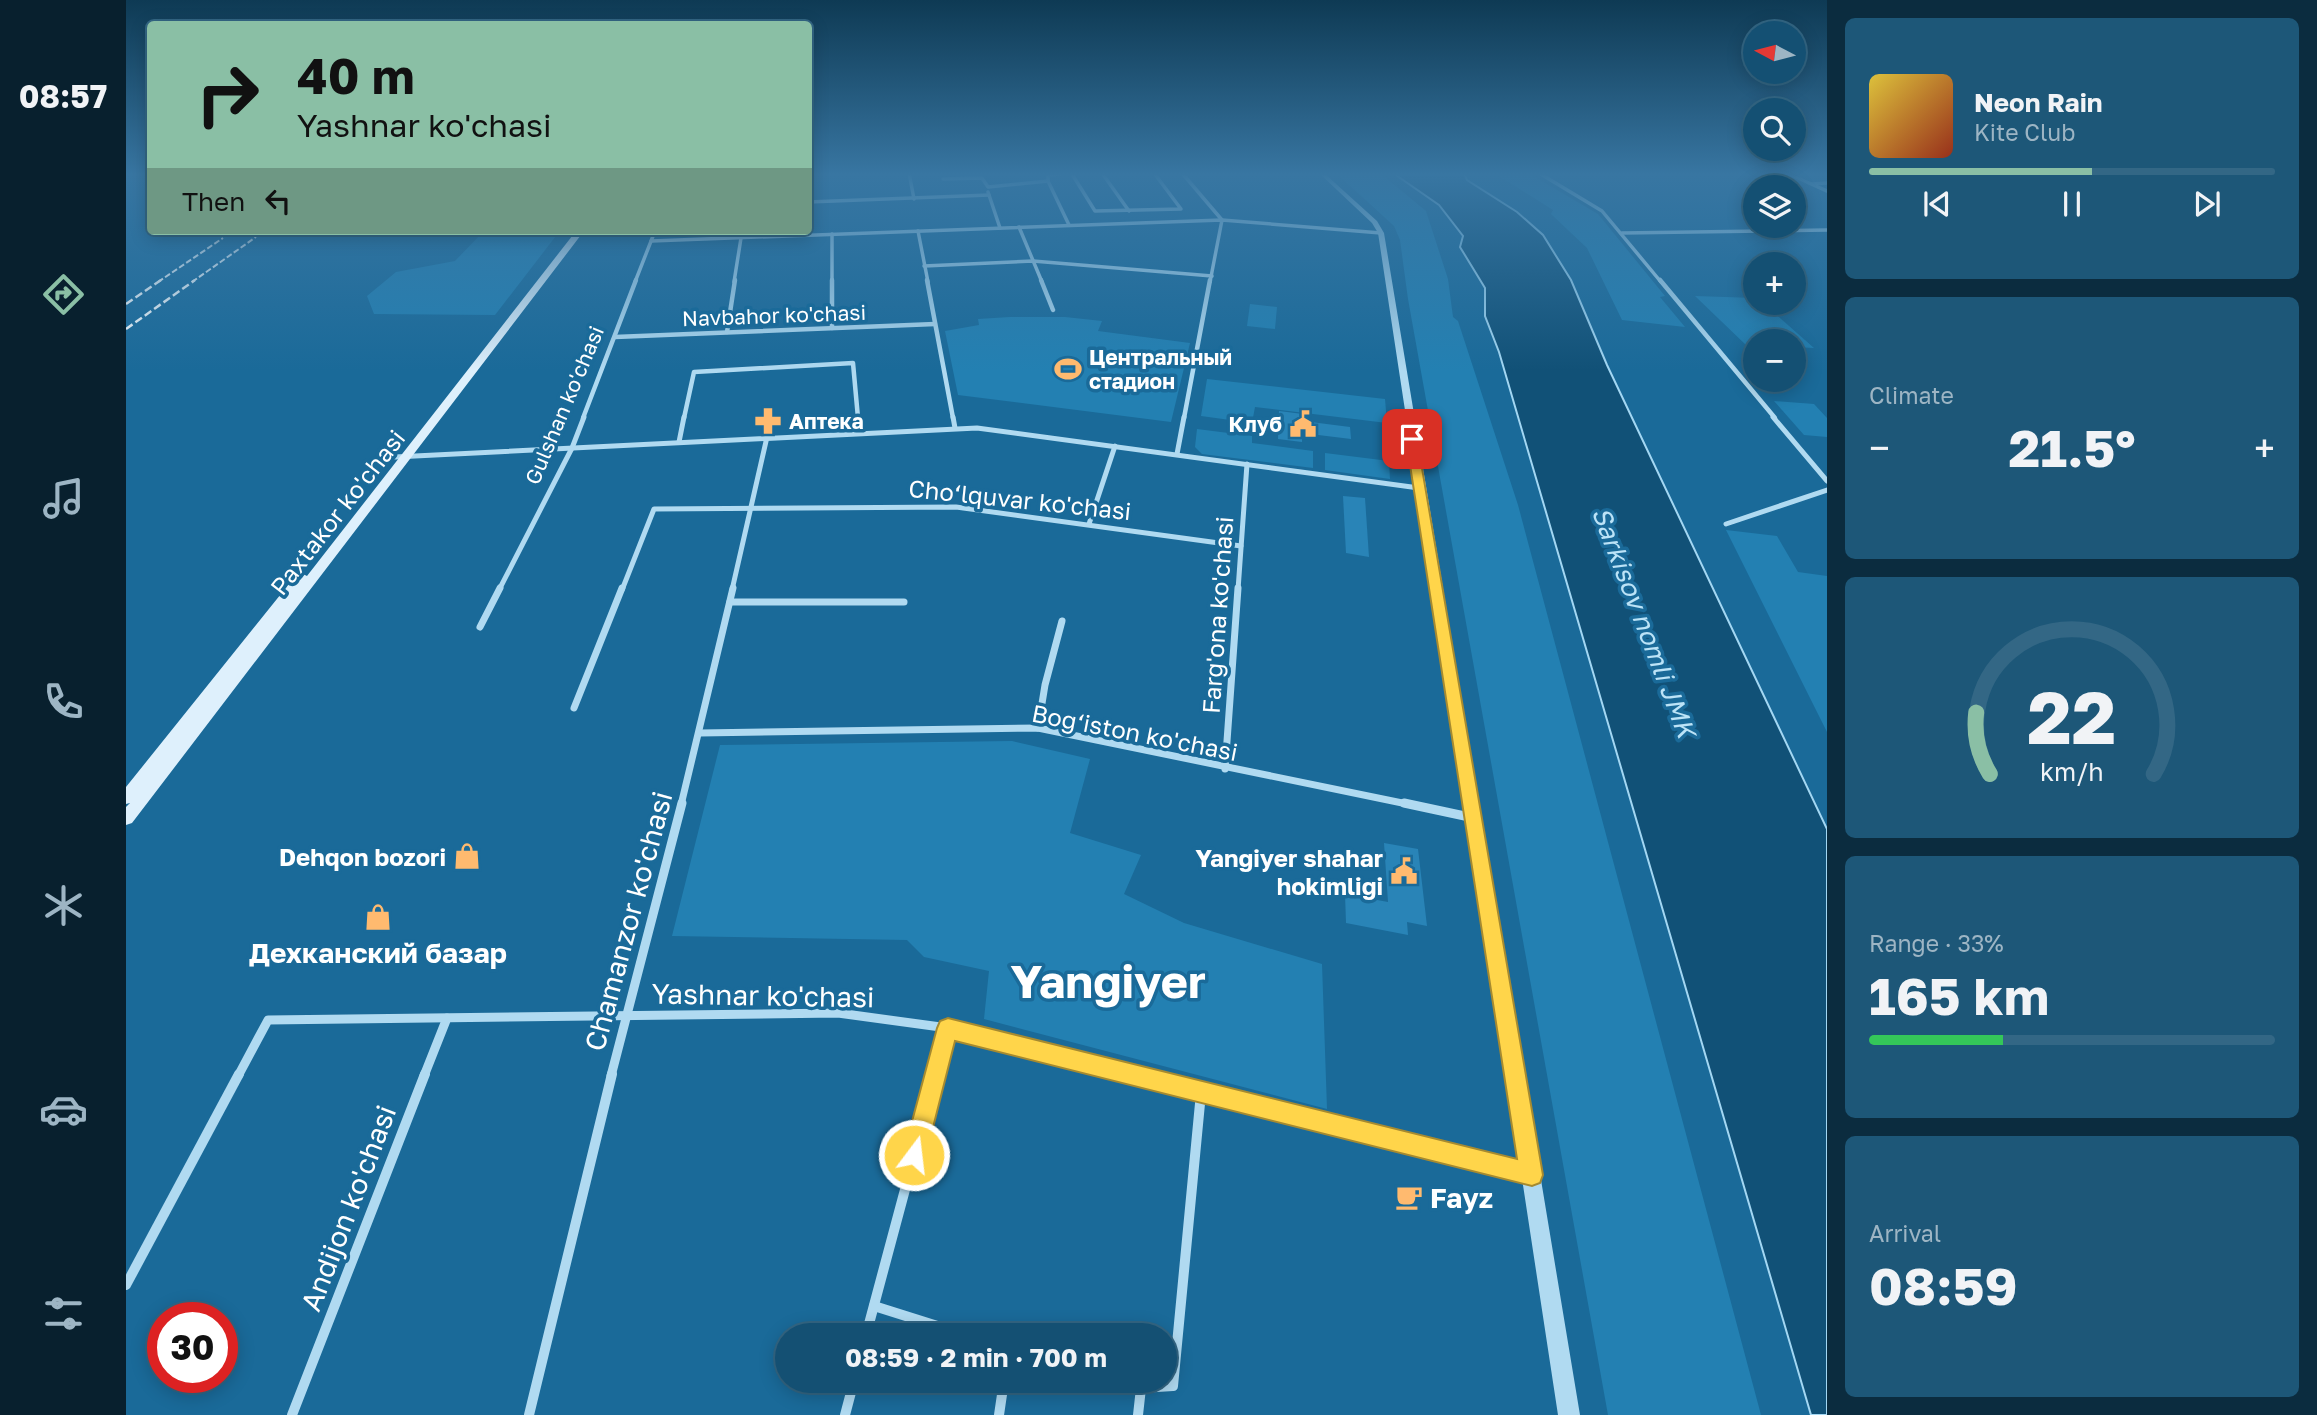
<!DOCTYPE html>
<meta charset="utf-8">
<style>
:root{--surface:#145073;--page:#1d5778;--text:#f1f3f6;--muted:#9db5c4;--line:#336785;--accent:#8abfa5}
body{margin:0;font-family:"Golos Text",sans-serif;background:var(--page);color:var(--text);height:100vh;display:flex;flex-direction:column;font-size:26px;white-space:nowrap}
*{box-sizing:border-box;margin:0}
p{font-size:23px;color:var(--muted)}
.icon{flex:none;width:38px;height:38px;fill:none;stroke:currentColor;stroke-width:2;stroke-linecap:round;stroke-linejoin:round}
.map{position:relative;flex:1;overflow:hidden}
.panel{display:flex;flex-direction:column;gap:18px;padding:18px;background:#0b2c3f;width:490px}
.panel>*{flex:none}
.guide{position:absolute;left:21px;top:21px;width:665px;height:214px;border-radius:7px;box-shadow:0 4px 18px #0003,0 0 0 2px var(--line);background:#8abfa5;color:#111;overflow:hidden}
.needle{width:46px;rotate:277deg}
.tools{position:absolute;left:1617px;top:21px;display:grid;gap:14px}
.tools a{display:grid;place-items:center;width:63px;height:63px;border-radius:50%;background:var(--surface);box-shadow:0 4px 18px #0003,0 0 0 2px var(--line);font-size:35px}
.speed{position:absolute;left:21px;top:1302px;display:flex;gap:14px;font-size:35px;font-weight:700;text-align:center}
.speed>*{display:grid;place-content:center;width:91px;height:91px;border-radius:50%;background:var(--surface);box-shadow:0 4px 18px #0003,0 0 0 2px var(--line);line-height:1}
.speed .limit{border:10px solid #d22;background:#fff;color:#111}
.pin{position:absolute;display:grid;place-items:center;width:60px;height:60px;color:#fff;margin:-30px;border-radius:14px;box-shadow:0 4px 10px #0006}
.me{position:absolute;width:77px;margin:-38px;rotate:15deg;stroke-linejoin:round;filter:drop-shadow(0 0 5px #0008)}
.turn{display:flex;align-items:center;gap:24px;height:147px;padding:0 35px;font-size:32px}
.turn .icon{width:91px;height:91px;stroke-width:2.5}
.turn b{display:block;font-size:49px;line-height:60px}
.then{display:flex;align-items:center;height:66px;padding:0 35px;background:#0003;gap:14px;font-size:26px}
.big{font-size:52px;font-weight:700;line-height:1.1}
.panel .card{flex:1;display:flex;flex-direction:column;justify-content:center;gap:10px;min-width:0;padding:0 24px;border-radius:10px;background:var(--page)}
.panel .dial{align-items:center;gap:0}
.dial svg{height:182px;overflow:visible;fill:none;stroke:var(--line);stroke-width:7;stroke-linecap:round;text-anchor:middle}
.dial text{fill:var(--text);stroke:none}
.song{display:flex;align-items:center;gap:21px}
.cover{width:84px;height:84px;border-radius:10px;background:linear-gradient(135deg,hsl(50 70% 55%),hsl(10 70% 35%))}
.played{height:7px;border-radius:4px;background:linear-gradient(90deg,var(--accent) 55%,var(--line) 55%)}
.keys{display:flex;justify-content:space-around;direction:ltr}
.heat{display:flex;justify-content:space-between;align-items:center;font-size:38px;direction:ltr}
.charge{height:10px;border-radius:5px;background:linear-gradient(90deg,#34c759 33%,var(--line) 0)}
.trip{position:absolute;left:649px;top:1323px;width:402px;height:70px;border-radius:35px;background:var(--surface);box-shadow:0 4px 18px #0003,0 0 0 2px var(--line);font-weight:700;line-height:70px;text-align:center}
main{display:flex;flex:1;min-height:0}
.dock{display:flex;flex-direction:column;width:126px;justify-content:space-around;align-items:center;background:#08202e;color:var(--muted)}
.dock .icon{width:49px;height:49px}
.dock .active{color:var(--accent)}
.dock b{font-size:32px;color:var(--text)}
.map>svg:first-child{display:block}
.green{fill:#2380b2}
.water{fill:#115177;stroke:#a3d7f3;stroke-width:2}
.building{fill:#2984b7}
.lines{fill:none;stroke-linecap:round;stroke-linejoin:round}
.minor-far5{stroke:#b0daf1;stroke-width:3.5}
.minor-far4{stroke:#b0daf1;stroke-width:4.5}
.minor-far3{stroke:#b0daf1;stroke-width:5}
.minor-far2{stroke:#b0daf1;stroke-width:7}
.minor-far1{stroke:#b0daf1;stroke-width:9}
.minor{stroke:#b0daf1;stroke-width:10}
.tertiary{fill:#b0daf1;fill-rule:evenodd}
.secondary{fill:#def0fc;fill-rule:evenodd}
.rail-far1{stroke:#fff;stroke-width:2;stroke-dasharray:6 2.5;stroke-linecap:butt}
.rail{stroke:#fff;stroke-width:2.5;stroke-dasharray:8 3.5;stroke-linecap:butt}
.route{fill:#ffd54a;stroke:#a68a30;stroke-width:2}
.labels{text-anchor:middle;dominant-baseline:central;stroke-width:7;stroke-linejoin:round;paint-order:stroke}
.far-street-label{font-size:21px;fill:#fff;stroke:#1a6a99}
.far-poi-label{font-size:21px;font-weight:bold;fill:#fff;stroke:#1a6a99;text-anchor:start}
.street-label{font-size:24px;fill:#fff;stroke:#1a6a99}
.poi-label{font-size:24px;font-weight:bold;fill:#fff;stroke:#1a6a99;text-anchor:end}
.water-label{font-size:26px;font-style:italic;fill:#bce3f7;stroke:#1a6a99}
.near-street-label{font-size:28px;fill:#fff;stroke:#1a6a99}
.near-poi-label{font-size:28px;font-weight:bold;fill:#fff;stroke:#1a6a99}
.near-town-label{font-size:46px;font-weight:bold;fill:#fff;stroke:#1a6a99}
</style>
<main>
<nav class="dock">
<b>08:57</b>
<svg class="icon active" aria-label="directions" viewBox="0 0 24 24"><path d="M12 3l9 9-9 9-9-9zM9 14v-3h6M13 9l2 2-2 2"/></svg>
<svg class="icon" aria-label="music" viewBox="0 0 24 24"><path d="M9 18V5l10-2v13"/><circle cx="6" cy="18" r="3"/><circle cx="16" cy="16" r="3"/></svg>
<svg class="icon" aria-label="phone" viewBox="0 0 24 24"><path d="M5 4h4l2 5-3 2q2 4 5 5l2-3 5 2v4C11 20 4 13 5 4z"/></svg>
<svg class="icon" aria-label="climate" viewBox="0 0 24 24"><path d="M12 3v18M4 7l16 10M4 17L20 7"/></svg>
<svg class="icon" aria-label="car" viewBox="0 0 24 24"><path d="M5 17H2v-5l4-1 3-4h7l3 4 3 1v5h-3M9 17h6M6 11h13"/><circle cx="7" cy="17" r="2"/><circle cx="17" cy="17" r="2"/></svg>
<svg class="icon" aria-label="filters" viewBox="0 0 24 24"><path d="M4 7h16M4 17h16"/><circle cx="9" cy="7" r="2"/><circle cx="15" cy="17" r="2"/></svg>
</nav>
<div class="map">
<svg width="1701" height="1415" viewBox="0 0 1701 1415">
<rect width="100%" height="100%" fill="#1a6a99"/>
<g class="green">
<polygon points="1210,173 1254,173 1300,211 1322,279 1327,317 1332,321 1392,505 1635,1415 1482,1415 1282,299 1274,240 1268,226"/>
<polygon points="1368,173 1402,173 1472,214 1539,296 1534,297 1559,327 1496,320 1461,248 1425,214 1427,210"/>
<polygon points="433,232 369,315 248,314 241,296 270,272 329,261 356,233"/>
<polygon points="1569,296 1629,298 1629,303 1637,303 1688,348 1668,347 1668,341 1629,341 1629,345 1620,345"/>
<polygon points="1124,304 1151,307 1149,329 1121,326"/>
<polygon points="884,317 939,317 976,321 972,331 1064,343 1045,422 832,395 819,331 853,325 852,319"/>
<polygon points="1081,379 1259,399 1261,423 1129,407 1126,423 1075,416"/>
<polygon points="1648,401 1688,404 1701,418 1701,437 1678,435"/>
<polygon points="1071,429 1126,436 1126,443 1187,451 1187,468 1076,454 1069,447"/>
<polygon points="1199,453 1263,461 1264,479 1199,470"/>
<polygon points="1600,530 1651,536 1672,572 1701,576 1701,732"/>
<polygon points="886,741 964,759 944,833 1015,855 998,894 1058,923 1196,964 1201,1109 858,1019 863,971 798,957 781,940 546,936 594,745"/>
</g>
<polygon class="water" points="1267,173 1338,173 1341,180 1391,212 1417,235 1445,280 1481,365 1701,829 1701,1415 1685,1415 1373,352 1359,316 1359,288 1334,247 1337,236 1313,205"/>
<g class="building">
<polygon points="1153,411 1177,414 1177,421 1224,427 1225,439 1176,433 1176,442 1152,439"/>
<polygon points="1217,496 1239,498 1243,557 1220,553"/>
<polygon points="1258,843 1292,849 1301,926 1281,922 1282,935 1220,923 1219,894 1262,902"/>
</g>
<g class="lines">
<g class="minor-far5">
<polyline points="783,173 788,199"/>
<polyline points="976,173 1003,211"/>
<polyline points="1056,173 1096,220 1084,282"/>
<polyline points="1413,173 1476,211 1535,282"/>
<polyline points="946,174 969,211 1055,209 1028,173"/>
<polyline points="817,179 856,178 862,187 922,181 922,175 946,173"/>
<polyline points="922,181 943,225"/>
<polyline points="1686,184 1701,183"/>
<polyline points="862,192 874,228"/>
<polyline points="682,202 863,195"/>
<polyline points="893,227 916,282"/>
<polyline points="792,231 802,282"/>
<polyline points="1496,233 1701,230"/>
<polyline points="706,234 706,282"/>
<polyline points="525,241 1096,220 1255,233"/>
<polyline points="798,266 907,261 1086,276"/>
<polyline points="509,282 529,231"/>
<polyline points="608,282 615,238"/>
</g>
<g class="minor-far4">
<polyline points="706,280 706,328"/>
<polyline points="801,280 827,418"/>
<polyline points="915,280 927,310"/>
<polyline points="1534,280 1649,418"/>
<polyline points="601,332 609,280"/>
<polyline points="489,337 809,324"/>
<polyline points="457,418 510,280"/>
<polyline points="558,418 568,372 727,363 732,418"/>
<polyline points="1058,418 1084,280"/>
</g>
<g class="minor-far3">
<polyline points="732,417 733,433"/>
<polyline points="827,417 829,428"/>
<polyline points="1647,417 1701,481"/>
<polyline points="553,442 558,417"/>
<polyline points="1051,454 1058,417"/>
<polyline points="269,457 851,428 1293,488"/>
<polyline points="963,524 989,446"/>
<polyline points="1600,524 1701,490"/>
<polyline points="373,590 446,448 458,417"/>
<polyline points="496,590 528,509 830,507 1115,546"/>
<polyline points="606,590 641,437"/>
<polyline points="1112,590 1121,464"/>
</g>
<g class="minor-far2">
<polyline points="604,602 778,602"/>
<polyline points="354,627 374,588"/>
<polyline points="448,708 496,588"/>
<polyline points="912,728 919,685 936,621"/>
<polyline points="574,733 912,728 1286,805"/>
<polyline points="1099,769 1112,588"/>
<polyline points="555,805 607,588"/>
</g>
<g class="minor-far1">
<polyline points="1278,803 1348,818"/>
<polyline points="112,1076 142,1020 712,1013 822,1028 1013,1076"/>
<polyline points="298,1076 321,1018"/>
<polyline points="485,1076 556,803"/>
<polyline points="809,1076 822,1028"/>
</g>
<g class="minor">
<polyline points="1006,1074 1404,1174"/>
<polyline points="0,1285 113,1074"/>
<polyline points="748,1306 840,1335"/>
<polyline points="740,1335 810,1074"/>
<polyline points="992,1381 1015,1388 1012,1415"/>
<polyline points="1015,1388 1047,1386 1075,1093"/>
<polyline points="166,1415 299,1074"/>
<polyline points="403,1415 486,1074"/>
<polyline points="719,1415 728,1381"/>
<polyline points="873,1415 878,1381"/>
</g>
<g class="tertiary">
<polygon points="1193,173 1198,173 1251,221 1258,233 1454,1415 1432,1415 1252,233 1246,223"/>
<polygon points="1657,173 1664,173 1701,189 1701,193"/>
</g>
<polygon class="secondary" points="450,231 458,231 6,823 0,825 0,807 4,803 0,804 0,787 171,574 175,573 181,576"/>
<g class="rail-far1">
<polyline points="32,282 97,238"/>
<polyline points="66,282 130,237"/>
</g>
<g class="rail">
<polyline points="0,304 35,280"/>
<polyline points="0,329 69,280"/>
</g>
</g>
<linearGradient id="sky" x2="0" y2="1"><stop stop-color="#0e3a54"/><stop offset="0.47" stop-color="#3876a2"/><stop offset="1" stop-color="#3876a2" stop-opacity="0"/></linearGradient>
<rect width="1701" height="371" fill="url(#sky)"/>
<polygon class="route" points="1286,436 1291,439 1417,1175 1414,1183 1406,1186 829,1041 800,1155 797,1163 788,1167 780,1163 777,1155 811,1028 814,1021 822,1018 1391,1159 1280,439"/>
<defs>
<symbol id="stadium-bare" viewBox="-9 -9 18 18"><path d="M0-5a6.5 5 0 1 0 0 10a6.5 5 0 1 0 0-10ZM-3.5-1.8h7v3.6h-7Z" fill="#ffba6f" stroke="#1a6a99" stroke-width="2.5" paint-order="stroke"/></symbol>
<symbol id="pharmacy-bare" viewBox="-9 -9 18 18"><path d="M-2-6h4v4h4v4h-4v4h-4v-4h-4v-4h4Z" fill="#ffba6f" stroke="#1a6a99" stroke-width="2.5" paint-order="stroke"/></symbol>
<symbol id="civic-bare" viewBox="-9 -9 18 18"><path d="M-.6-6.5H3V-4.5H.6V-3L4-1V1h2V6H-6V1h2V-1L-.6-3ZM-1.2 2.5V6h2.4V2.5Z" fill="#ffba6f" stroke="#1a6a99" stroke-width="2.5" paint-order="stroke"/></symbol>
<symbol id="shop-bare" viewBox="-9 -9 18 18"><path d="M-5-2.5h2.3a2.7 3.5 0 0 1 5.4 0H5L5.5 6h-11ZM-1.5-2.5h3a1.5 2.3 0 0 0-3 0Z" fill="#ffba6f" stroke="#1a6a99" stroke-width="2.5" paint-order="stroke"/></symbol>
<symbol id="cafe-bare" viewBox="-9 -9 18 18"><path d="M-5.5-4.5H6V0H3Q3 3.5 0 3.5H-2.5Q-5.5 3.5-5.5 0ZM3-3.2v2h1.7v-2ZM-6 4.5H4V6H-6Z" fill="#ffba6f" stroke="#1a6a99" stroke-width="2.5" paint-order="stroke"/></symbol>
</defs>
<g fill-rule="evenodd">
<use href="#stadium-bare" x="923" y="350" width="38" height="38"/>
<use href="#pharmacy-bare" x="623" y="402" width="38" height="38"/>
<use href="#civic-bare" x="1158" y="405" width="38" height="38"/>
<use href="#shop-bare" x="322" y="837" width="38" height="38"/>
<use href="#civic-bare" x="1259" y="852" width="38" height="38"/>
<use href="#shop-bare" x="233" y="898" width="38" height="38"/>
<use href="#cafe-bare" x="1264" y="1178" width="38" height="38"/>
</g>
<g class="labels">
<g class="far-street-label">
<text transform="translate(648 315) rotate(-2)">Navbahor ko'chasi</text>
<text transform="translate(438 405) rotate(-67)">Gulshan ko'chasi</text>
</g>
<g class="far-poi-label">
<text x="963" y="357">Центральный<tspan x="963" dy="24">стадион</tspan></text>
<text x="663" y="421">Аптека</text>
<text x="1156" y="424" text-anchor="end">Клуб</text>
</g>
<g class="street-label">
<text transform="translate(894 499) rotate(6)">Cho‘lquvar ko'chasi</text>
<text transform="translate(211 512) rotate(-52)">Paxtakor ko'chasi</text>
<text transform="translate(1091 615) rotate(-86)">Farg'ona ko'chasi</text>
<text transform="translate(1009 732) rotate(11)">Bog‘iston ko'chasi</text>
</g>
<g class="poi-label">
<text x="320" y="856">Dehqon bozori</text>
<text x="1257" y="857">Yangiyer shahar<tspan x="1257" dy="28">hokimligi</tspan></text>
</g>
<g class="water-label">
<text transform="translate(1518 622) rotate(69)">Sarkisov nomli JMK</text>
</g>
<g class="near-street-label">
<text transform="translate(502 921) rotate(-75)">Chamanzor ko'chasi</text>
<text transform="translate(637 995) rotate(1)">Yashnar ko'chasi</text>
<text transform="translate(222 1208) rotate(-69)">Andijon ko'chasi</text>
</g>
<g class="near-poi-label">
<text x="252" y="952">Дехканский базар</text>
<text x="1304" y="1197" text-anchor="start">Fayz</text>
</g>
<g class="near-town-label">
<text x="982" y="980">Yangiyer</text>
</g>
</g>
</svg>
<div class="tools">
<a><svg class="needle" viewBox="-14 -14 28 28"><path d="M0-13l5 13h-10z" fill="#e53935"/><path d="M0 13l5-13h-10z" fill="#9db5c4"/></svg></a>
<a><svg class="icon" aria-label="search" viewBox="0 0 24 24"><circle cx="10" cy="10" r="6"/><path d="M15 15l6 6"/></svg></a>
<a><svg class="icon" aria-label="layers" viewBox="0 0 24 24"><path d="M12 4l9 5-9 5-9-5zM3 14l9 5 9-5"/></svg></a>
<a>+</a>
<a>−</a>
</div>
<div class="speed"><div class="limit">30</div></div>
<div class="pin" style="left:1286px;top:439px;background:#d93025"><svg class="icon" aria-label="arrive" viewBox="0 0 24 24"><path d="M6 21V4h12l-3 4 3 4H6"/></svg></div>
<svg class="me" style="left:788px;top:1155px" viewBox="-20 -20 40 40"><circle r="17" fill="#ffd54a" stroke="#fff" stroke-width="3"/><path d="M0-11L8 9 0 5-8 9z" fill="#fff"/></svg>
<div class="trip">08:59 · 2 min · 700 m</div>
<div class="guide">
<div class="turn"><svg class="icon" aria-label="right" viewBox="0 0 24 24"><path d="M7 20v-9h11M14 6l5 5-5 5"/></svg><div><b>40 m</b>Yashnar ko'chasi</div></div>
<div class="then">Then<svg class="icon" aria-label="left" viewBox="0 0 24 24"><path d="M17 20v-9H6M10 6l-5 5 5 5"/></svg></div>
</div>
</div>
<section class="panel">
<div class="card">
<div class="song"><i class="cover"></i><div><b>Neon Rain</b><p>Kite Club</p></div></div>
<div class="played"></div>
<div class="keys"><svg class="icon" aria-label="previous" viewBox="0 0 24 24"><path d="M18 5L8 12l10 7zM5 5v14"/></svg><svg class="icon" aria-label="pause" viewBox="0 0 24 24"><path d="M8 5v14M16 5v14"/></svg><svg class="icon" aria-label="next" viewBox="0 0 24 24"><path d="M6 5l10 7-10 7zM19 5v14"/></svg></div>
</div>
<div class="card"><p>Climate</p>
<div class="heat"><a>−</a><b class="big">21.5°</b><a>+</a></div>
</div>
<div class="card dial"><svg viewBox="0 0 100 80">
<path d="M14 69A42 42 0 1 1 86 69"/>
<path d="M14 69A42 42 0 0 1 8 42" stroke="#8abfa5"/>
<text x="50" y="56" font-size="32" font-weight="700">22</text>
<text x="50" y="72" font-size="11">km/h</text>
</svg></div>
<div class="card"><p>Range · 33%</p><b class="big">165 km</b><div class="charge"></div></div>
<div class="card"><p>Arrival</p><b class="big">08:59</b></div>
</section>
</main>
